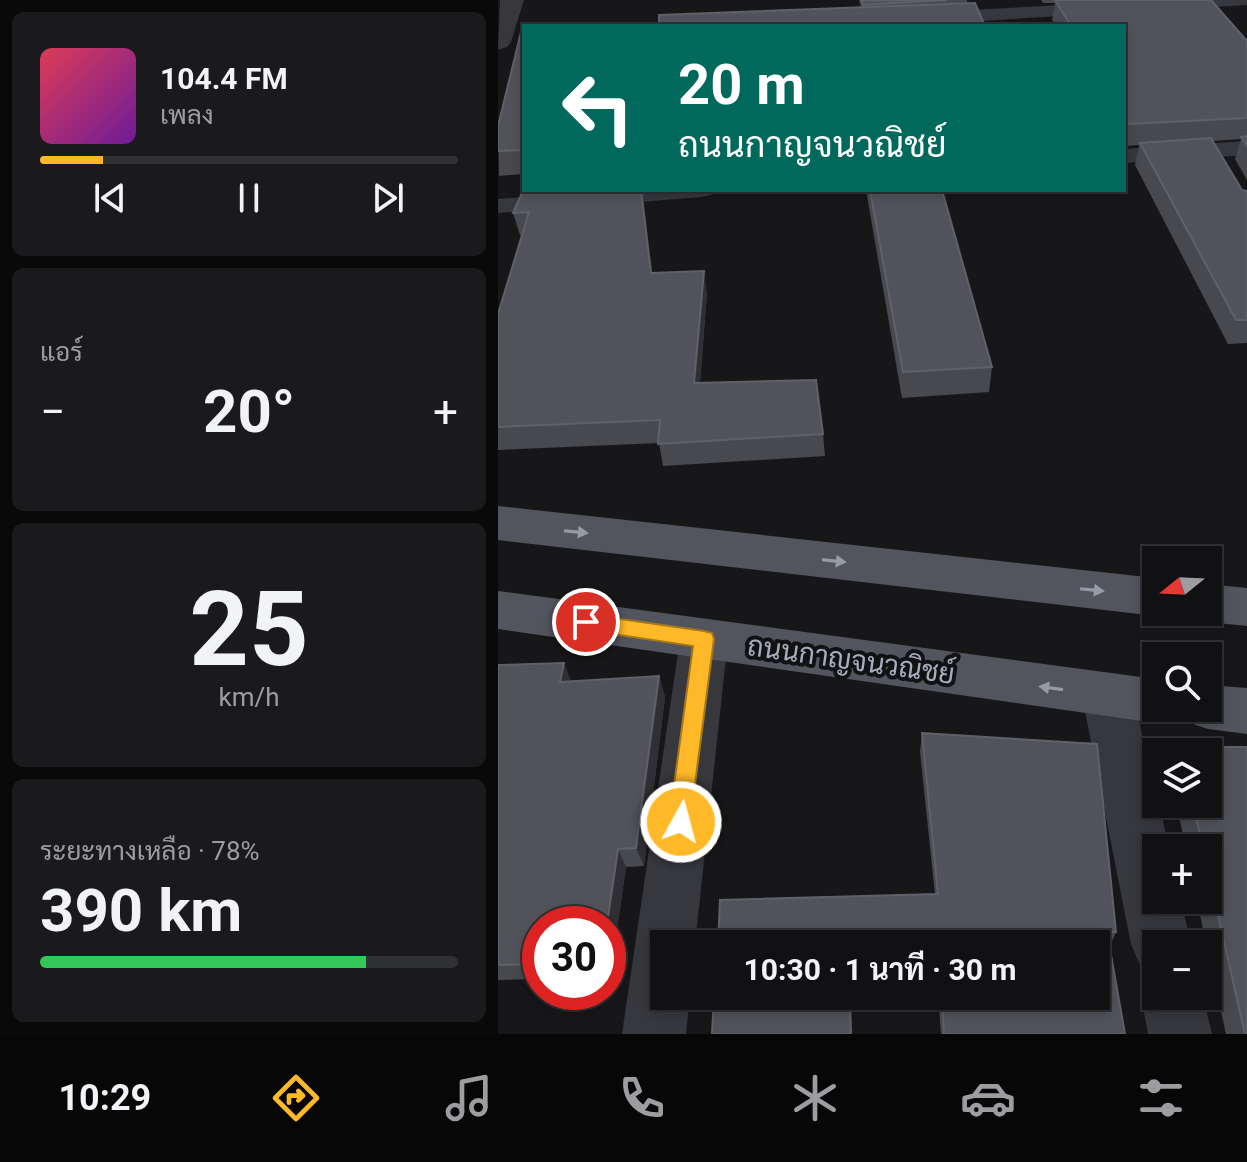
<!DOCTYPE html>
<html lang="th">
<meta charset="utf-8">
<style>
:root{--surface:#111113;--page:#1a1a1c;--text:#f1f3f6;--muted:#9c9da0;--line:#303133;--accent:#ffb928}
body{margin:0;font-family:Roboto,Sarabun,sans-serif;background:var(--page);color:var(--text);height:100vh;display:flex;flex-direction:column;font-size:30px;white-space:nowrap}
*{box-sizing:border-box;margin:0}
p{font-size:26px;color:var(--muted)}
.icon{flex:none;width:44px;height:44px;fill:none;stroke:currentColor;stroke-width:2;stroke-linecap:round;stroke-linejoin:round}
.map{position:relative;flex:1;overflow:hidden}
.details{display:flex;flex-direction:column;gap:12px;padding:12px;background:#09090a;width:498px}
.details>*{flex:none}
.banner{position:absolute;left:24px;top:24px;width:604px;height:168px;border-radius:0px;box-shadow:0 4px 12px #0003,0 0 0 2px var(--line);background:#00695c;color:#fff;overflow:hidden}
.needle{width:52px;rotate:252deg}
.buttons{position:absolute;left:644px;top:546px;display:grid;gap:16px}
.buttons a{display:grid;place-items:center;width:80px;height:80px;border-radius:0px;background:var(--surface);box-shadow:0 4px 12px #0003,0 0 0 2px var(--line);font-size:40px}
.speed{position:absolute;left:24px;top:906px;display:flex;gap:16px;font-size:40px;font-weight:700;text-align:center}
.speed>*{display:grid;place-content:center;width:104px;height:104px;border-radius:50%;background:var(--surface);box-shadow:0 4px 12px #0003,0 0 0 2px var(--line);line-height:1}
.speed .limit{border:12px solid #d22;background:#fff;color:#111}
.pin{position:absolute;display:grid;place-items:center;width:68px;height:68px;color:#fff;margin:-34px;border:4px solid #fff;border-radius:50%;box-shadow:0 2px 8px #0007}
.me{position:absolute;width:88px;margin:-44px;rotate:7deg;stroke-linejoin:round;filter:drop-shadow(0 0 6px #0008)}
.turn{display:flex;align-items:center;gap:28px;height:168px;padding:0 24px;font-size:36px}
.turn .icon{width:104px;height:104px;stroke-width:2.5}
.turn b{display:block;font-size:56px;line-height:68px}
.big{font-size:60px;font-weight:700;line-height:1.1}
.details .card{flex:1;display:flex;flex-direction:column;justify-content:center;gap:12px;min-width:0;padding:0 28px;border-radius:12px;background:var(--page)}
.details .dial{align-items:center;gap:0}
.dial b{font-size:104px;line-height:1}
.song{display:flex;align-items:center;gap:24px}
.cover{width:96px;height:96px;border-radius:12px;background:linear-gradient(135deg,hsl(350 70% 55%),hsl(280 70% 35%))}
.played{height:8px;border-radius:4px;background:linear-gradient(90deg,var(--accent) 15%,var(--line) 15%)}
.keys{display:flex;justify-content:space-around;direction:ltr}
.heat{display:flex;justify-content:space-between;align-items:center;font-size:44px;direction:ltr}
.charge{height:12px;border-radius:6px;background:linear-gradient(90deg,#34c759 78%,var(--line) 0)}
.trip{position:absolute;left:152px;top:930px;width:460px;height:80px;border-radius:0px;background:var(--surface);box-shadow:0 4px 12px #0003,0 0 0 2px var(--line);font-weight:700;line-height:80px;text-align:center}
.tab-bar{display:flex;height:128px;justify-content:space-around;align-items:center;background:#070708;color:var(--muted)}
.tab-bar .icon{width:56px;height:56px}
.tab-bar .current{color:var(--accent)}
.tab-bar b{font-size:36px;color:var(--text)}
main{display:flex;flex:1;min-height:0}
.map>svg:first-child{display:block}
.lines{fill:none;stroke-linecap:round;stroke-linejoin:round}
.lane{fill:#37383e;fill-rule:evenodd}
.street{fill:#37383e;fill-rule:evenodd}
.primary{fill:#53555e;fill-rule:evenodd}
.wall{fill:#47494e}
.shaded-wall{fill:#303034}
.building{fill:#52535a;stroke:#5f6169;stroke-width:2}
.oneway{fill:#969ba8}
.route{fill:#ffb928;stroke:#a6781a;stroke-width:2}
.labels{text-anchor:middle;dominant-baseline:central;stroke-width:8;stroke-linejoin:round;paint-order:stroke}
.street-label{font-size:28px;fill:#a7adba;stroke:#121114}
</style>
<main>
<section class="details">
<div class="card">
<div class="song"><i class="cover"></i><div><b>104.4 FM</b><p>เพลง</p></div></div>
<div class="played"></div>
<div class="keys"><svg class="icon" aria-label="previous" viewBox="0 0 24 24"><path d="M18 5L8 12l10 7zM5 5v14"/></svg><svg class="icon" aria-label="pause" viewBox="0 0 24 24"><path d="M8 5v14M16 5v14"/></svg><svg class="icon" aria-label="next" viewBox="0 0 24 24"><path d="M6 5l10 7-10 7zM19 5v14"/></svg></div>
</div>
<div class="card"><p>แอร์</p>
<div class="heat"><a>−</a><b class="big">20°</b><a>+</a></div>
</div>
<div class="card dial"><b>25</b><p>km/h</p></div>
<div class="card"><p>ระยะทางเหลือ · 78%</p><b class="big">390 km</b><div class="charge"></div></div>
</section>
<div class="map">
<svg width="749" height="1034" viewBox="0 0 749 1034">
<rect width="100%" height="100%" fill="#171719"/>
<g class="lines">
<g class="lane">
<polygon points="668,0 749,0 749,5 661,10 659,6"/>
<polygon points="600,3 607,5 609,9 607,13 437,24 428,18 437,12"/>
<polygon points="749,141 749,155 626,163 626,149"/>
<polygon points="111,190 216,190 213,195 204,197 0,213 0,199"/>
</g>
<g class="street">
<polygon points="2,0 26,0 13,42 9,47 0,50"/>
<polygon points="206,619 223,625 230,639 197,944 166,944 166,996 192,996 188,1034 124,1034 182,639 189,625"/>
<polygon points="610,674 628,680 636,696 658,804 661,804 671,848 658,848 658,900 683,900 693,944 658,944 658,996 705,996 714,1034 650,1034 643,996 652,974 657,972 642,965 633,944 584,696 592,680"/>
</g>
<g class="primary">
<polygon points="0,506 658,578 658,612 669,612 658,616 0,540"/>
<polygon points="710,584 749,588 749,626 710,622 693,616 691,612 710,612"/>
<polygon points="0,591 658,679 658,708 680,708 676,717 658,723 0,629"/>
<polygon points="710,685 749,688 749,734 710,729 692,723 685,708 710,708"/>
</g>
</g>
<g class="wall">
<polygon points="361,0 469,0 469,3 161,24 363,7"/>
<polygon points="543,0 713,0 749,41 749,180 737,159 743,139 715,141 744,190 749,191 749,343 730,344 637,165 641,145 627,146 626,144 626,26 558,26 554,20 557,3 545,3"/>
<polygon points="26,31 26,174 1,176 0,126"/>
<polygon points="38,190 143,190 154,273 209,293 202,382 325,434 327,456 165,466 161,443 0,450 0,314 24,234 22,235 15,213 38,191"/>
<polygon points="368,190 444,190 494,367 491,392 404,398"/>
<polygon points="0,665 74,681 161,676 167,697 146,866 128,867 112,978 110,978 110,924 42,924 42,979 0,980"/>
<polygon points="424,733 618,932 612,946 627,1034 443,1034 440,996 598,996 437,894 422,752"/>
<polygon points="682,747 749,747 749,1034 728,1034 710,951 710,944 708,944 699,900 710,900 710,848 688,848 678,804 710,804 710,752 680,752"/>
</g>
<g class="shaded-wall">
<polygon points="143,190 146,205 157,294 153,273"/>
<polygon points="206,271 209,293 200,405 196,383"/>
<polygon points="66,663 74,683 62,682"/>
<polygon points="161,676 167,697 146,866 138,848"/>
<polygon points="120,849 128,867 112,978 110,974 109,924"/>
</g>
<g class="building">
<polygon points="363,0 449,0 365,5"/>
<polygon points="557,0 713,0 749,41 749,118 631,124 626,115 626,26 573,26"/>
<polygon points="477,3 487,26 127,26 161,24 161,15"/>
<polygon points="26,31 26,150 0,151 0,126 23,32"/>
<polygon points="749,136 749,146 743,137"/>
<polygon points="713,138 744,190 749,191 749,320 738,320 642,143"/>
<polygon points="57,190 143,190 153,273 206,271 196,383 318,380 325,434 160,444 162,420 0,427 0,314 31,212 15,213 24,193"/>
<polygon points="372,190 444,190 494,367 405,372"/>
<polygon points="66,663 62,682 161,676 138,848 120,849 109,924 42,924 42,964 0,965 0,665"/>
<polygon points="424,733 599,744 618,932 609,932 627,1034 446,1034 444,996 598,996 598,944 220,944 222,900 440,894"/>
<polygon points="682,747 749,747 749,1034 747,1034 710,871 710,848 705,848 695,804 710,804 710,752 683,752"/>
<polygon points="216,996 352,996 353,1034 214,1034"/>
</g>
<defs><path id="oneway-solid" d="M-6-.8H1V-3.2L6.5 0L1 3.2V.8H-6Z" transform="scale(2)"/></defs>
<g class="oneway">
<use href="#oneway-solid" transform="translate(78 532) rotate(6)"/>
<use href="#oneway-solid" transform="translate(336 561) rotate(6)"/>
<use href="#oneway-solid" transform="translate(594 590) rotate(6)"/>
<use href="#oneway-solid" transform="translate(553 688) rotate(-172)"/>
</g>
<polygon class="route" points="88,614 206,631 214,633 216,639 191,830 183,833 175,830 171,822 195,646 88,630 81,628 78,622 81,617"/>
<g class="labels">
<g class="street-label">
<text transform="translate(353 660) rotate(8)">ถนนกาญจนวณิชย์</text>
</g>
</g>
</svg>
<div class="buttons">
<a><svg class="needle" viewBox="-14 -14 28 28"><path d="M0-13l5 13h-10z" fill="#e53935"/><path d="M0 13l5-13h-10z" fill="#9c9da0"/></svg></a>
<a><svg class="icon" aria-label="search" viewBox="0 0 24 24"><circle cx="10" cy="10" r="6"/><path d="M15 15l6 6"/></svg></a>
<a><svg class="icon" aria-label="layers" viewBox="0 0 24 24"><path d="M12 4l9 5-9 5-9-5zM3 14l9 5 9-5"/></svg></a>
<a>+</a>
<a>−</a>
</div>
<div class="speed"><div class="limit">30</div></div>
<div class="pin" style="left:88px;top:622px;background:#d93025"><svg class="icon" aria-label="arrive" viewBox="0 0 24 24"><path d="M6 21V4h12l-3 4 3 4H6"/></svg></div>
<svg class="me" style="left:183px;top:822px" viewBox="-20 -20 40 40"><circle r="17" fill="#ffb928" stroke="#fff" stroke-width="3"/><path d="M0-11L8 9 0 5-8 9z" fill="#fff"/></svg>
<div class="trip">10:30 · 1 นาที · 30 m</div>
<div class="banner">
<div class="turn"><svg class="icon" aria-label="left" viewBox="0 0 24 24"><path d="M17 20v-9H6M10 6l-5 5 5 5"/></svg><div><b>20 m</b>ถนนกาญจนวณิชย์</div></div>
</div>
</div>
</main>
<nav class="tab-bar">
<b>10:29</b>
<svg class="icon current" aria-label="directions" viewBox="0 0 24 24"><path d="M12 3l9 9-9 9-9-9zM9 14v-3h6M13 9l2 2-2 2"/></svg>
<svg class="icon" aria-label="music" viewBox="0 0 24 24"><path d="M9 18V5l10-2v13"/><circle cx="6" cy="18" r="3"/><circle cx="16" cy="16" r="3"/></svg>
<svg class="icon" aria-label="phone" viewBox="0 0 24 24"><path d="M5 4h4l2 5-3 2q2 4 5 5l2-3 5 2v4C11 20 4 13 5 4z"/></svg>
<svg class="icon" aria-label="climate" viewBox="0 0 24 24"><path d="M12 3v18M4 7l16 10M4 17L20 7"/></svg>
<svg class="icon" aria-label="car" viewBox="0 0 24 24"><path d="M5 17H2v-5l4-1 3-4h7l3 4 3 1v5h-3M9 17h6M6 11h13"/><circle cx="7" cy="17" r="2"/><circle cx="17" cy="17" r="2"/></svg>
<svg class="icon" aria-label="filters" viewBox="0 0 24 24"><path d="M4 7h16M4 17h16"/><circle cx="9" cy="7" r="2"/><circle cx="15" cy="17" r="2"/></svg>
</nav>
